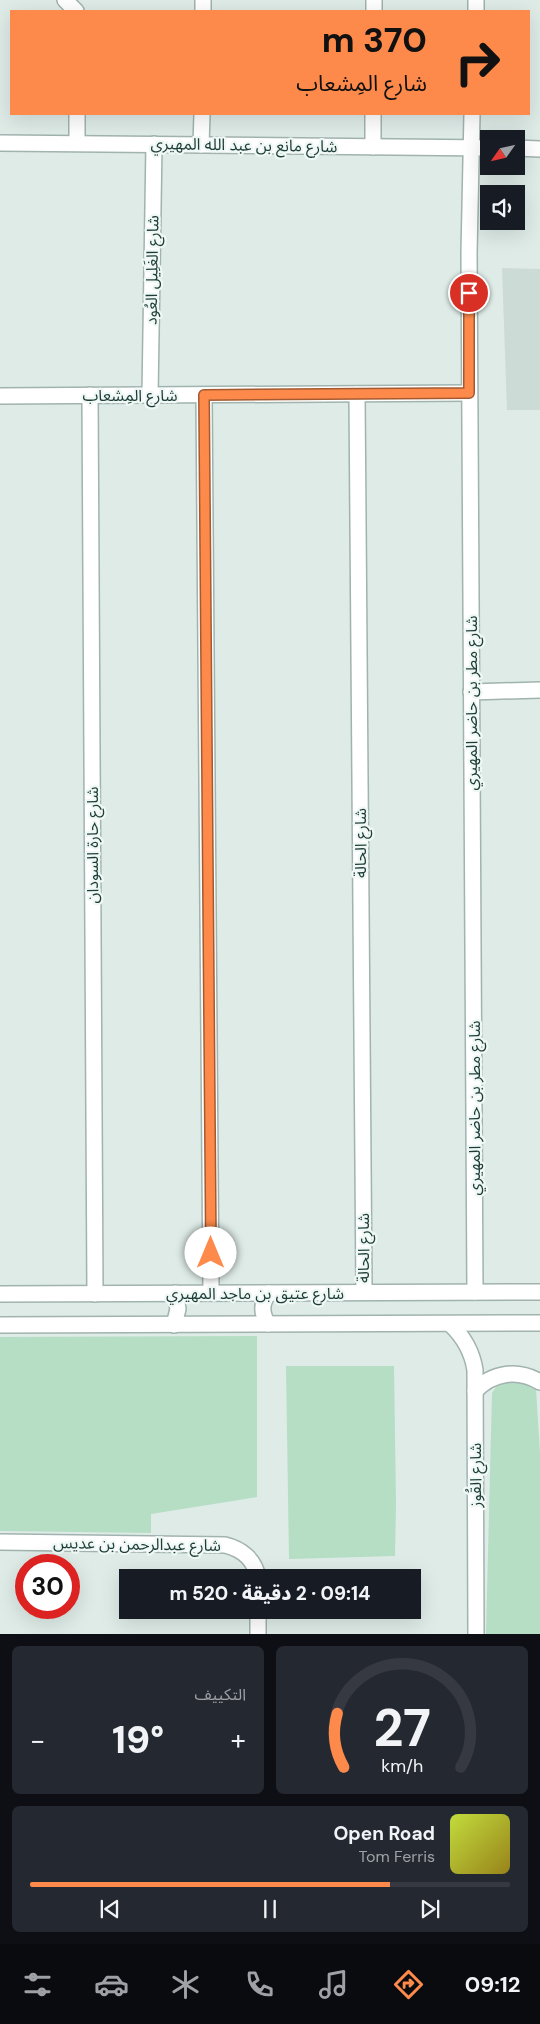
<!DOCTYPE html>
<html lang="ar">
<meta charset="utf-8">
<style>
:root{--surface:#171b24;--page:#242831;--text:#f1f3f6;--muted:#9ea1a6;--line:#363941;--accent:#fd8a4a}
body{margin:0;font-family:"DM Sans","Noto Sans Arabic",sans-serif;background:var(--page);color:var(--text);direction:rtl;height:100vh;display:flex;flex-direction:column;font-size:19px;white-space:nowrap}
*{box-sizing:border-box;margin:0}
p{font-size:16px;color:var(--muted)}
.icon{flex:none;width:28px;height:28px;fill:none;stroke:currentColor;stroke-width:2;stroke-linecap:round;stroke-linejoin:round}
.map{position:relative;height:1634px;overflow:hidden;direction:ltr}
.details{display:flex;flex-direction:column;gap:12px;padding:12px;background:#0d0f14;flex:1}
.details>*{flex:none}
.guide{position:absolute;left:10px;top:10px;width:520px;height:105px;border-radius:0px;box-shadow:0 5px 20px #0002;direction:rtl;background:#fd8a4a;color:#111;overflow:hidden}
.needle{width:32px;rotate:236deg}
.tools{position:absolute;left:480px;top:130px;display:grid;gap:10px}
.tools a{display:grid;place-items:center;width:45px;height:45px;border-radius:0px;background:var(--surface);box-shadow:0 5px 20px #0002;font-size:25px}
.speed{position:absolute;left:15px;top:1554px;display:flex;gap:10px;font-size:25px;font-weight:700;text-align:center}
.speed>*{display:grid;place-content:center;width:65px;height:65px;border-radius:50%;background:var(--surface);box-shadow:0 5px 20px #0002;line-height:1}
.speed .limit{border:8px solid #d22;background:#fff;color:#111}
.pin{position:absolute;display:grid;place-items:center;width:42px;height:42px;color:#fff;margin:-21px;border:2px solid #fff;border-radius:50%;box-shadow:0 1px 5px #0007}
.me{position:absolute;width:55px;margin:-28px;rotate:0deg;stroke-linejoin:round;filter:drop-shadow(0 0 4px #0008)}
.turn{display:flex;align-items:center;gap:18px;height:105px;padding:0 20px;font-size:22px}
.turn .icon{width:65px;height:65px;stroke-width:2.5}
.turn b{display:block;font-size:35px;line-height:42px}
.big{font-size:38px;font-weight:800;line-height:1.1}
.details .widget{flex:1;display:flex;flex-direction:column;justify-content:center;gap:8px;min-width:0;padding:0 18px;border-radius:8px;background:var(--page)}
.details .dial{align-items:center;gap:0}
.dial svg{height:130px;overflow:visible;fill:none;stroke:var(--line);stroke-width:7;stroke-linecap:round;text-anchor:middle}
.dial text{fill:var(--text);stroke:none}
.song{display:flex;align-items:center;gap:15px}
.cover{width:60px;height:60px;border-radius:8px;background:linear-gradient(135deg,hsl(70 70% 55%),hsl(50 70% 35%))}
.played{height:5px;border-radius:2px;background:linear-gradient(90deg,var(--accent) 75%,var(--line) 75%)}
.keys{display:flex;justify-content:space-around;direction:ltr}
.heat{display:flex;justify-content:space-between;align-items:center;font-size:28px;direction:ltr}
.details .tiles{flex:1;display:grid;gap:12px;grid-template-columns:1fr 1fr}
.widget:last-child{grid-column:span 2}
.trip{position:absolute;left:119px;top:1569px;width:302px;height:50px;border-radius:0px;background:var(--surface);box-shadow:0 5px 20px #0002;font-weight:800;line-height:50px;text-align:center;direction:rtl}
.menu{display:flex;height:80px;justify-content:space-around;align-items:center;background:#090b0e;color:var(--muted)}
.menu .icon{width:35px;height:35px}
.menu .active{color:var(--accent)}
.menu b{font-size:22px;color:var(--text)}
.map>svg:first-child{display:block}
.built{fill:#ccdbd6}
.green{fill:#b5dec5}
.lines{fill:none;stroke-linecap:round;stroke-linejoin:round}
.minor-casing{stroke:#a1b3af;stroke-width:18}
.tertiary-casing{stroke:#a1b3af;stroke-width:18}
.minor{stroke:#fff;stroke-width:15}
.tertiary{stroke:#fff;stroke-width:15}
.route-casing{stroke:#a45a30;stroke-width:12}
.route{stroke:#fd8a4a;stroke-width:9}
.labels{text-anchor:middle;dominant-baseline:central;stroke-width:4.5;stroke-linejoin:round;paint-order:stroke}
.street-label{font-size:16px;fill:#1e3c37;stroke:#eff8f4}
</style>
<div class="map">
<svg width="540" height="1634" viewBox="0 0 540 1634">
<rect width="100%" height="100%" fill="#deebe7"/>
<polygon class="built" points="502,268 540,269 540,410 507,410"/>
<g class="green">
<polygon points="257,1336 257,1497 151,1514 151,1533 0,1531 0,1337"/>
<polygon points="286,1366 394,1366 396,1504 395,1556 289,1559"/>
<polygon points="519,1375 536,1389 540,1453 540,1634 486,1634 492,1393 502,1378"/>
</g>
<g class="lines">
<defs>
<g id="minor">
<polyline points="65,0 76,11"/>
<polyline points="203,11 203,0"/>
<polyline points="374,11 374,0"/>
<polyline points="476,11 476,0"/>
<polyline points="472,114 469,253 475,1292"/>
<polyline points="0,143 489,148"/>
<polyline points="77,143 77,114"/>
<polyline points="201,145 202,114"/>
<polyline points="373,147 373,114"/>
<polyline points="516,148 540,149"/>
<polyline points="357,394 364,1292"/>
<polyline points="90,395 95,1294"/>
<polyline points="150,395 154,144"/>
<polyline points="204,395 211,1293"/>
<polyline points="0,396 469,393"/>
<polyline points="471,692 540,690"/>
<path d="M0,1542L225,1545C242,1549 255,1560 258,1578"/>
<polyline points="258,1610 258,1634"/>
</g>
<g id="tertiary">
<polyline points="0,1294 540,1292"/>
<path d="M268,1324C261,1313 261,1303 269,1293"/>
<path d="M450,1324C464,1337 472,1351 475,1370L476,1634"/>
<polyline points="0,1325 540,1323"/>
<polyline points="174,1325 178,1309 175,1293"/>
<path d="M475,1391C493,1372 518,1369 540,1382"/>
</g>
</defs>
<use href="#minor" class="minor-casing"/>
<use href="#tertiary" class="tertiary-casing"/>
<use href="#minor" class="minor"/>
<use href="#tertiary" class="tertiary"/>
</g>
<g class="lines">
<defs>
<polyline id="route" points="211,1253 204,395 469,393 469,293"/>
</defs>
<use href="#route" class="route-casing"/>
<use href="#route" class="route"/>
</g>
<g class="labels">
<g class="street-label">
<text transform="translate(244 145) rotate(1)">شارع مانع بن عبد الله المهيري</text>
<text transform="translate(152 270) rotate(-89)">شارع الغَلِيل العُود</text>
<text x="130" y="395">شارع المِشعاب</text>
<text transform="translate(471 703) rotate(-90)">شارع مطر بن حاضر المهيري</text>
<text transform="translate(360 843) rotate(-90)">شارع الحالة</text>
<text transform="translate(92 845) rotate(-90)">شارع حارة السودان</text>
<text transform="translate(474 1108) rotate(-90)">شارع مطر بن حاضر المهيري</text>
<text transform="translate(363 1248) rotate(-90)">شارع الحالة</text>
<text x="255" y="1293">شارع عتيق بن ماجد المهيري</text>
<text transform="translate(475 1475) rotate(-90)">شارع القُوز</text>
<text transform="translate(137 1544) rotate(1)">شارع عبدالرحمن بن عديس</text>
</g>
</g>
</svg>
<div class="tools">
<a><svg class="needle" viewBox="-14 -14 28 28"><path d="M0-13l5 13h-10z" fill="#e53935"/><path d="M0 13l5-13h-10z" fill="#9ea1a6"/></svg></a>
<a><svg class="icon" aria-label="sound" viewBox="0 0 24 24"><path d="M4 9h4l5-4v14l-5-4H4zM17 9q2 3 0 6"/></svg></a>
</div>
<div class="speed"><div class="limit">30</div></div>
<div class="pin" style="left:469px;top:293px;background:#d93025"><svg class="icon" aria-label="arrive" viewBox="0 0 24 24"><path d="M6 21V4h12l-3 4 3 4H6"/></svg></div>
<svg class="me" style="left:211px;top:1253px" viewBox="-20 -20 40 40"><circle r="19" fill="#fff"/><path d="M0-13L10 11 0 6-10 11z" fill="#fd8a4a"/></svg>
<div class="trip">09:14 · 2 دقيقة · 520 m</div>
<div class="guide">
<div class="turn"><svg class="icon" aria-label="right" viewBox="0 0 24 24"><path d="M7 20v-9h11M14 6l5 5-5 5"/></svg><div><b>370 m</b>شارع المِشعاب</div></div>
</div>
</div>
<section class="details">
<div class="tiles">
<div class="widget dial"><svg viewBox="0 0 100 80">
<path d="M14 69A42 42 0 1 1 86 69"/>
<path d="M14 69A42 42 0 0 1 10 36" stroke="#fd8a4a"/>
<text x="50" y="56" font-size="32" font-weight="700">27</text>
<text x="50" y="72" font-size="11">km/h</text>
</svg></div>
<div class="widget"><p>التكييف</p>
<div class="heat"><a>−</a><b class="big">19°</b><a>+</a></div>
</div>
<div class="widget">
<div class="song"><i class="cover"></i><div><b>Open Road</b><p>Tom Ferris</p></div></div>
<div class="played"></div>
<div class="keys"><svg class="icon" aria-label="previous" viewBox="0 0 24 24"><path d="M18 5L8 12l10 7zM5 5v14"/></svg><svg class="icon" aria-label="pause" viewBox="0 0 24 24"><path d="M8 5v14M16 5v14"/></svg><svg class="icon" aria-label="next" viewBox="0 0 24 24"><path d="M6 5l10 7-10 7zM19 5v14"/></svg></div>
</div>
</div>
</section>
<nav class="menu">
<b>09:12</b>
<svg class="icon active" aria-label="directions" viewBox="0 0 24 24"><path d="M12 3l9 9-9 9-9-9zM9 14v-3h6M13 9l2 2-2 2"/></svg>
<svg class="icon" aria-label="music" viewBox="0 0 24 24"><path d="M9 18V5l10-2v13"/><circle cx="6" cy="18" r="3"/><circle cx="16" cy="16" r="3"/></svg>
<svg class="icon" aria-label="phone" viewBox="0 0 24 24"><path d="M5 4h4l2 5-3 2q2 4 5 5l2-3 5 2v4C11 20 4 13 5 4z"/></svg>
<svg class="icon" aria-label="climate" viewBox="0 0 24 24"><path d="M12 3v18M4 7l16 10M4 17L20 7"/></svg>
<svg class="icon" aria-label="car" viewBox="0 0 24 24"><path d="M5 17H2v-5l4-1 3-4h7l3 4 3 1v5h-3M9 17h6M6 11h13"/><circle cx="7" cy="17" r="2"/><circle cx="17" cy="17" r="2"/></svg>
<svg class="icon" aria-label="filters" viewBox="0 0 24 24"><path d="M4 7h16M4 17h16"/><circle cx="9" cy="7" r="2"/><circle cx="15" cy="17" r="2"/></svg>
</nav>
